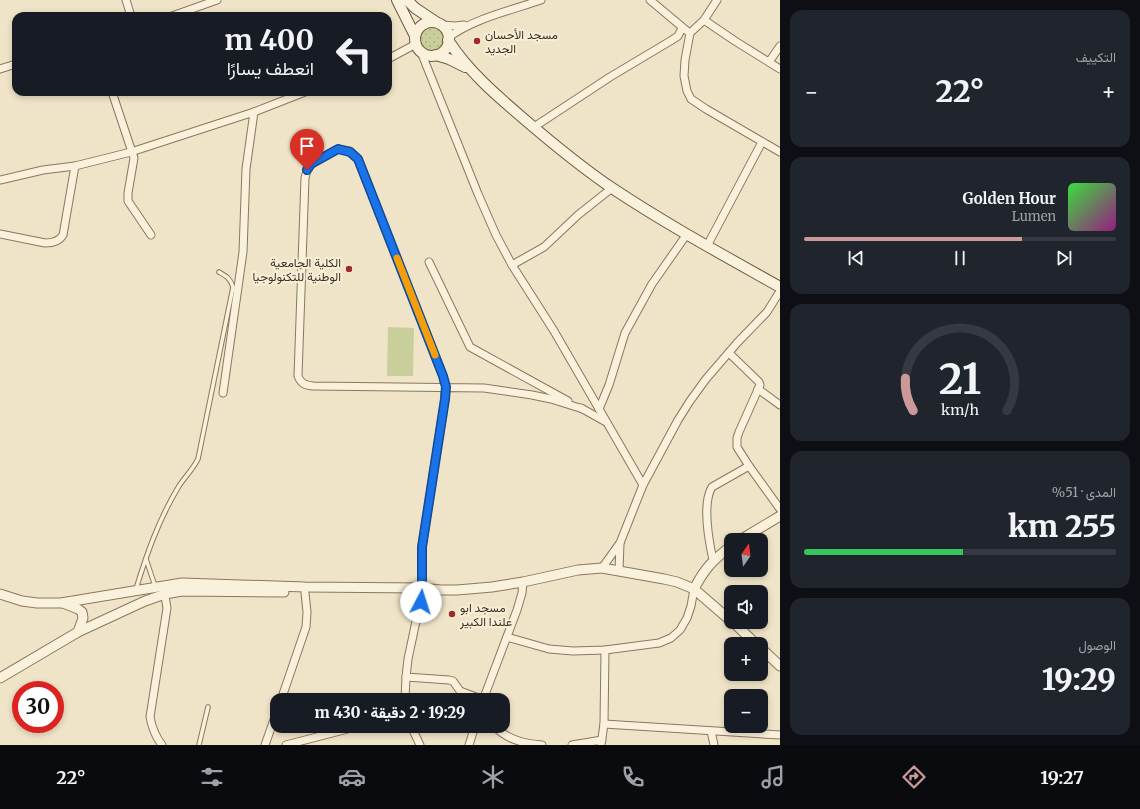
<!DOCTYPE html>
<html lang="ar">
<meta charset="utf-8">
<style>
:root{--surface:#171b24;--page:#20242c;--text:#f1f3f6;--muted:#9ea1a6;--line:#363941;--accent:#cc999b}
body{margin:0;font-family:Merriweather,Vazirmatn,serif;background:var(--page);color:var(--text);direction:rtl;height:100vh;display:flex;flex-direction:column;font-size:15px;white-space:nowrap}
*{box-sizing:border-box;margin:0}
p{font-size:13px;color:var(--muted)}
.icon{flex:none;width:22px;height:22px;fill:none;stroke:currentColor;stroke-width:2;stroke-linecap:round;stroke-linejoin:round}
.map{position:relative;flex:1;overflow:hidden;direction:ltr}
.panel{display:flex;flex-direction:column;gap:10px;padding:10px;background:#0d0f14;width:360px}
.panel>*{flex:none}
.guide{position:absolute;left:12px;top:12px;width:380px;height:84px;border-radius:12px;box-shadow:0 2px 6px #0003;direction:rtl;background:#171b24;color:var(--text);overflow:hidden}
.needle{width:26px;rotate:14deg}
.fabs{position:absolute;left:724px;top:533px;display:grid;gap:8px}
.fabs a{display:grid;place-items:center;width:44px;height:44px;border-radius:8px;background:var(--surface);box-shadow:0 2px 6px #0003;font-size:20px}
.speed{position:absolute;left:12px;top:681px;display:flex;gap:8px;font-size:20px;font-weight:700;text-align:center}
.speed>*{display:grid;place-content:center;width:52px;height:52px;border-radius:50%;background:var(--surface);box-shadow:0 2px 6px #0003;line-height:1}
.speed .limit{border:6px solid #d22;background:#fff;color:#111}
.pin{position:absolute;display:grid;place-items:center;width:34px;height:34px;color:#fff;margin:-41px -17px;border-radius:50% 50% 50% 0;rotate:-45deg;box-shadow:0 0 4px #0007}
.pin .icon{rotate:45deg}
.me{position:absolute;width:44px;margin:-22px;rotate:5deg;stroke-linejoin:round;filter:drop-shadow(0 0 3px #0008)}
.turn{display:flex;align-items:center;gap:14px;height:84px;padding:0 12px;font-size:18px}
.turn .icon{width:52px;height:52px;stroke-width:2.5}
.turn b{display:block;font-size:28px;line-height:34px}
.big{font-size:30px;font-weight:800;line-height:1.1}
.panel .card{flex:1;display:flex;flex-direction:column;justify-content:center;gap:6px;min-width:0;padding:0 14px;border-radius:12px;background:var(--page)}
.panel .dial{align-items:center;gap:0}
.dial svg{height:104px;overflow:visible;fill:none;stroke:var(--line);stroke-width:7;stroke-linecap:round;text-anchor:middle}
.dial text{fill:var(--text);stroke:none}
.song{display:flex;align-items:center;gap:12px}
.cover{width:48px;height:48px;border-radius:6px;background:linear-gradient(135deg,hsl(120 70% 55%),hsl(310 70% 35%))}
.played{height:4px;border-radius:2px;background:linear-gradient(90deg,var(--accent) 70%,var(--line) 70%)}
.keys{display:flex;justify-content:space-around;direction:ltr}
.heat{display:flex;justify-content:space-between;align-items:center;font-size:22px;direction:ltr}
.charge{height:6px;border-radius:3px;background:linear-gradient(90deg,#34c759 51%,var(--line) 0)}
.trip{position:absolute;left:270px;top:693px;width:240px;height:40px;border-radius:12px;background:var(--surface);box-shadow:0 2px 6px #0003;font-weight:800;line-height:40px;text-align:center;direction:rtl}
.dock{display:flex;height:64px;justify-content:space-around;align-items:center;background:#090b0e;color:var(--muted)}
.dock .icon{width:28px;height:28px}
.dock .on{color:var(--accent)}
.dock b{font-size:18px;color:var(--text)}
main{display:flex;flex:1;min-height:0}
.map>svg:first-child{display:block}
.grass{fill:#c9cf9b}
.park{fill:url(#park-dots)}
.lines{fill:none;stroke-linecap:round;stroke-linejoin:round}
.service-casing{stroke:#8d765c;stroke-width:5.5}
.minor-casing{stroke:#8d765c;stroke-width:9}
.tertiary-casing{stroke:#8d765c;stroke-width:11}
.secondary-casing{stroke:#6f573f;stroke-width:12}
.service{stroke:#faf1dc;stroke-width:3.5}
.minor{stroke:#faf1dc;stroke-width:7}
.tertiary{stroke:#faf1dc;stroke-width:9}
.secondary{stroke:#faf1dc;stroke-width:10}
.route-casing{stroke:#114b97;stroke-width:10}
.route{stroke:#1a73e8;stroke-width:7}
.slow{stroke:#f59e0b;stroke-width:7}
.poi-dot{fill:#9e2a2b;stroke:#f7eed8;stroke-width:1.5}
.labels{text-anchor:middle;dominant-baseline:central;stroke-width:4;stroke-linejoin:round;paint-order:stroke}
.poi-label{font-size:12px;fill:#3d2e20;stroke:#f7eed8;text-anchor:start}
</style>
<main>
<section class="panel">
<div class="card"><p>التكييف</p>
<div class="heat"><a>−</a><b class="big">22°</b><a>+</a></div>
</div>
<div class="card">
<div class="song"><i class="cover"></i><div><b>Golden Hour</b><p>Lumen</p></div></div>
<div class="played"></div>
<div class="keys"><svg class="icon" aria-label="previous" viewBox="0 0 24 24"><path d="M18 5L8 12l10 7zM5 5v14"/></svg><svg class="icon" aria-label="pause" viewBox="0 0 24 24"><path d="M8 5v14M16 5v14"/></svg><svg class="icon" aria-label="next" viewBox="0 0 24 24"><path d="M6 5l10 7-10 7zM19 5v14"/></svg></div>
</div>
<div class="card dial"><svg viewBox="0 0 100 80">
<path d="M14 69A42 42 0 1 1 86 69"/>
<path d="M14 69A42 42 0 0 1 8 44" stroke="#cc999b"/>
<text x="50" y="56" font-size="32" font-weight="700">21</text>
<text x="50" y="72" font-size="11">km/h</text>
</svg></div>
<div class="card"><p>المدى · 51%</p><b class="big">255 km</b><div class="charge"></div></div>
<div class="card"><p>الوصول</p><b class="big">19:29</b></div>
</section>
<div class="map">
<svg width="780" height="745" viewBox="0 0 780 745">
<defs>
<pattern id="park-dots" width="8" height="8" patternUnits="userSpaceOnUse"><rect width="8" height="8" fill="#c9cf9b"/><path d="M2 2h.1M6 6h.1" fill="none" stroke="#aeb285" stroke-width="1.8" stroke-linecap="round"/></pattern>
</defs>
<rect width="100%" height="100%" fill="#f0e4c8"/>
<polygon class="grass" points="388,327 414,328 413,376 387,376"/>
<circle class="park" cx="432" cy="39" r="12"/>
<g class="lines">
<defs>
<g id="service">
<polyline points="146,559 155,586"/>
<path d="M136,589C147,553 159,519 179,486C185,477 193,469 198,459L233,287C230,278 226,276 219,272"/>
<polyline points="199,745 208,707"/>
</g>
<g id="minor">
<polyline points="126,0 131,16"/>
<polyline points="650,0 687,31"/>
<polyline points="717,0 704,20 690,33 685,60 684,76 687,91 691,99 706,109 780,152"/>
<polyline points="172,16 217,0"/>
<polyline points="704,20 735,41 780,69"/>
<polyline points="442,25 455,26 464,25"/>
<path d="M448,38C472,19 512,10 541,0"/>
<polyline points="421,52 478,194 496,235 512,265 554,331 643,485"/>
<polyline points="388,59 416,44"/>
<polyline points="769,62 780,46"/>
<polyline points="0,69 16,64"/>
<polyline points="112,92 134,158 128,193 128,201 151,235"/>
<polyline points="534,127 610,77 672,40 678,36 682,28"/>
<polyline points="0,180 43,170 75,166 131,152 254,112 305,92"/>
<path d="M0,234L45,243C52,243 59,242 63,235L75,166"/>
<polyline points="707,246 762,142"/>
<polyline points="429,262 470,347 568,401"/>
<polyline points="512,265 544,247 578,215 612,188"/>
<polyline points="729,353 759,382 760,385 739,432 737,438 737,447 749,466 780,509"/>
<polyline points="758,389 780,405"/>
<polyline points="223,393 243,252 246,169 254,112"/>
<polyline points="581,408 606,422"/>
<polyline points="599,409 609,385 625,333 652,284 687,234"/>
<path d="M713,560C709,542 702,503 712,487L749,466"/>
<polyline points="602,568 620,543 643,485 678,420 690,401 706,379 737,343 767,312 780,291"/>
<polyline points="619,571 620,543"/>
<polyline points="507,637 549,649 573,651 605,650 659,643 671,638 680,630 687,618 691,606 694,589"/>
<polyline points="406,677 449,680 453,681 460,691 484,700"/>
<polyline points="281,700 306,627 307,612 305,593"/>
<path d="M405,700L406,677L408,659L422,593V547L445,399V387L443,376L358,159L350,151L338,149L311,164L307,170L305,178L298,376C301,384 305,385 313,386L484,388L532,395L551,399L583,409"/>
<polyline points="483,700 517,610 522,593 523,582"/>
<polyline points="604,724 780,735"/>
<polyline points="411,726 420,745"/>
<path d="M494,726C506,739 525,744 542,745"/>
<polyline points="711,731 714,745"/>
<path d="M162,745C155,736 152,728 150,717L167,608L164,590"/>
<polyline points="265,745 277,711"/>
<polyline points="286,745 359,726"/>
<polyline points="469,745 475,726"/>
<polyline points="572,745 602,740"/>
<polyline points="601,745 604,724 605,650"/>
</g>
<g id="tertiary">
<polyline points="740,540 780,516"/>
<path d="M694,589C705,568 712,561 731,546"/>
<polyline points="0,594 22,601 37,603 61,603 182,583 305,587 422,588 440,590 457,590 492,587 523,582 578,570 602,568 664,579 677,582 694,589 731,621"/>
<polyline points="63,603 78,609 82,612 83,618 78,632"/>
<polyline points="733,622 756,644"/>
<polyline points="761,648 780,666"/>
<polyline points="0,678 78,632 145,601 165,594 182,591 284,592"/>
</g>
<g id="secondary">
<polyline points="397,0 415,36"/>
<polyline points="407,0 415,8 436,22"/>
<circle cx="432" cy="39" r="17"/>
<path d="M448,40C468,71 496,95 524,119C552,143 581,167 612,188C666,224 723,255 780,287"/>
<polyline points="436,55 449,59 465,67"/>
</g>
</defs>
<use href="#service" class="service-casing"/>
<use href="#minor" class="minor-casing"/>
<use href="#tertiary" class="tertiary-casing"/>
<use href="#secondary" class="secondary-casing"/>
<use href="#service" class="service"/>
<use href="#minor" class="minor"/>
<use href="#tertiary" class="tertiary"/>
<use href="#secondary" class="secondary"/>
</g>
<g class="lines">
<defs>
<polyline id="route" points="307,170 311,164 338,149 350,152 358,159 443,376 446,387 445,399 422,547 422,588 421,602"/>
</defs>
<use href="#route" class="route-casing"/>
<use href="#route" class="route"/>
<polyline class="slow" points="397,258 435,355"/>
</g>
<g class="poi-dot">
<circle cx="477" cy="41" r="4"/>
<circle cx="349" cy="269" r="4"/>
<circle cx="452" cy="614" r="4"/>
</g>
<g class="labels">
<g class="poi-label">
<text x="485" y="34">مسجد الأحسان<tspan x="485" dy="14">الجديد</tspan></text>
<text x="341" y="262" text-anchor="end">الكلية الجامعية<tspan x="341" dy="14">الوطنية للتكنولوجيا</tspan></text>
<text x="460" y="607">مسجد ابو<tspan x="460" dy="14">علندا الكبير</tspan></text>
</g>
</g>
</svg>
<div class="fabs">
<a><svg class="needle" viewBox="-14 -14 28 28"><path d="M0-13l5 13h-10z" fill="#e53935"/><path d="M0 13l5-13h-10z" fill="#9ea1a6"/></svg></a>
<a><svg class="icon" aria-label="sound" viewBox="0 0 24 24"><path d="M4 9h4l5-4v14l-5-4H4zM17 9q2 3 0 6"/></svg></a>
<a>+</a>
<a>−</a>
</div>
<div class="speed"><div class="limit">30</div></div>
<div class="pin" style="left:307px;top:170px;background:#d93025"><svg class="icon" aria-label="arrive" viewBox="0 0 24 24"><path d="M6 21V4h12l-3 4 3 4H6"/></svg></div>
<svg class="me" style="left:421px;top:602px" viewBox="-20 -20 40 40"><circle r="19" fill="#fff"/><path d="M0-13L10 11 0 6-10 11z" fill="#1a73e8"/></svg>
<div class="trip">19:29 · 2 دقيقة · 430 m</div>
<div class="guide">
<div class="turn"><svg class="icon" aria-label="left" viewBox="0 0 24 24"><path d="M17 20v-9H6M10 6l-5 5 5 5"/></svg><div><b>400 m</b>انعطف يسارًا</div></div>
</div>
</div>
</main>
<nav class="dock">
<b>19:27</b>
<svg class="icon on" aria-label="directions" viewBox="0 0 24 24"><path d="M12 3l9 9-9 9-9-9zM9 14v-3h6M13 9l2 2-2 2"/></svg>
<svg class="icon" aria-label="music" viewBox="0 0 24 24"><path d="M9 18V5l10-2v13"/><circle cx="6" cy="18" r="3"/><circle cx="16" cy="16" r="3"/></svg>
<svg class="icon" aria-label="phone" viewBox="0 0 24 24"><path d="M5 4h4l2 5-3 2q2 4 5 5l2-3 5 2v4C11 20 4 13 5 4z"/></svg>
<svg class="icon" aria-label="climate" viewBox="0 0 24 24"><path d="M12 3v18M4 7l16 10M4 17L20 7"/></svg>
<svg class="icon" aria-label="car" viewBox="0 0 24 24"><path d="M5 17H2v-5l4-1 3-4h7l3 4 3 1v5h-3M9 17h6M6 11h13"/><circle cx="7" cy="17" r="2"/><circle cx="17" cy="17" r="2"/></svg>
<svg class="icon" aria-label="filters" viewBox="0 0 24 24"><path d="M4 7h16M4 17h16"/><circle cx="9" cy="7" r="2"/><circle cx="15" cy="17" r="2"/></svg>
<b>22°</b>
</nav>
